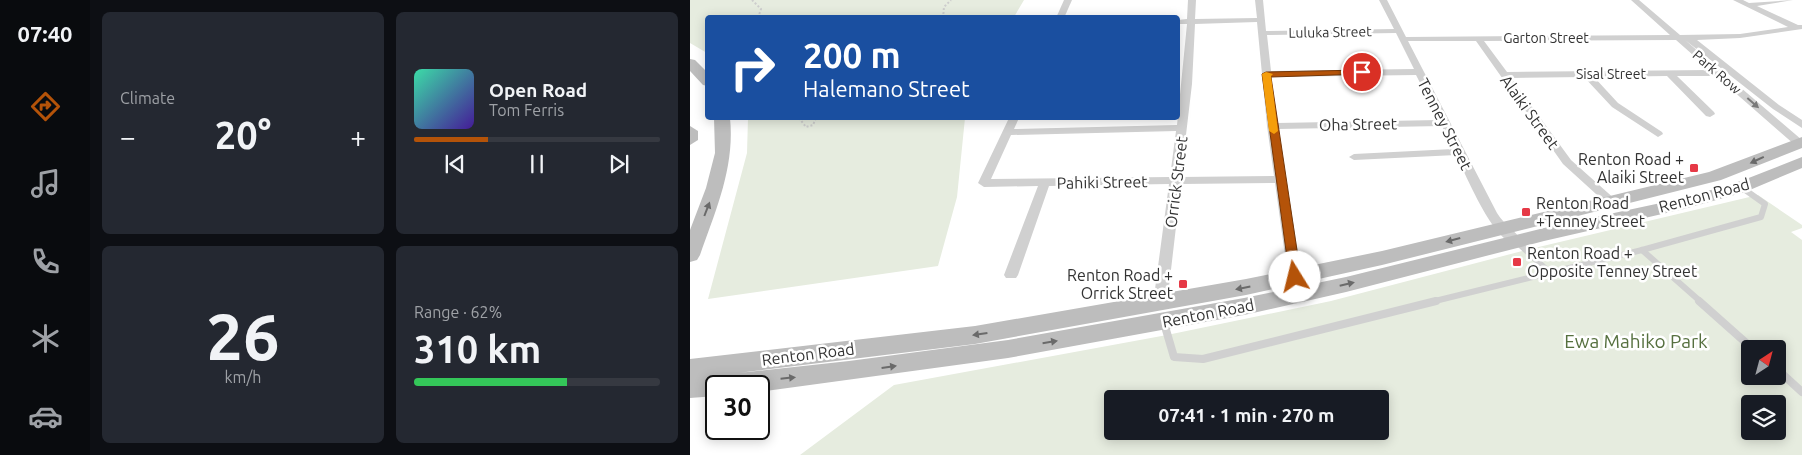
<!DOCTYPE html>
<meta charset="utf-8">
<style>
:root{--surface:#171b24;--page:#242831;--text:#f1f3f6;--muted:#9ea1a6;--line:#363941;--accent:#b45309}
body{margin:0;font-family:Ubuntu,sans-serif;background:var(--page);color:var(--text);height:100vh;display:flex;flex-direction:column;font-size:19px;white-space:nowrap}
*{box-sizing:border-box;margin:0}
p{font-size:16px;color:var(--muted)}
.icon{flex:none;width:28px;height:28px;fill:none;stroke:currentColor;stroke-width:2;stroke-linecap:round;stroke-linejoin:round}
.map{position:relative;flex:1;overflow:hidden}
.details{display:flex;flex-direction:column;gap:12px;padding:12px;background:#0d0f14;width:600px}
.details>*{flex:none}
.guide{position:absolute;left:15px;top:15px;width:475px;height:105px;border-radius:5px;box-shadow:0 2px 12px #0003;background:#1a4fa0;color:#fff;overflow:hidden}
.needle{width:32px;rotate:36deg}
.controls{position:absolute;left:1051px;top:340px;display:grid;gap:10px}
.controls a{display:grid;place-items:center;width:45px;height:45px;border-radius:5px;background:var(--surface);box-shadow:0 2px 12px #0003;font-size:25px}
.speed{position:absolute;left:15px;top:375px;display:flex;gap:10px;font-size:25px;font-weight:700;text-align:center}
.speed>*{display:grid;place-content:center;width:65px;height:65px;border-radius:50%;background:var(--surface);box-shadow:0 2px 12px #0003;line-height:1}
.speed .limit{border:2px solid #111;border-radius:8px;background:#fff;color:#111}
.pin{position:absolute;display:grid;place-items:center;width:42px;height:42px;color:#fff;margin:-21px;border:2px solid #fff;border-radius:50%;box-shadow:0 1px 5px #0007}
.me{position:absolute;width:55px;margin:-28px;rotate:351deg;stroke-linejoin:round;filter:drop-shadow(0 0 4px #0008)}
.turn{display:flex;align-items:center;gap:18px;height:105px;padding:0 15px;font-size:22px}
.turn .icon{width:65px;height:65px;stroke-width:2.5}
.turn b{display:block;font-size:35px;line-height:42px}
.big{font-size:38px;font-weight:600;line-height:1.1}
.details .tile{flex:1;display:flex;flex-direction:column;justify-content:center;gap:8px;min-width:0;padding:0 18px;border-radius:8px;background:var(--page)}
.details .dial{align-items:center;gap:0}
.dial b{font-size:65px;line-height:1}
.song{display:flex;align-items:center;gap:15px}
.cover{width:60px;height:60px;border-radius:8px;background:linear-gradient(135deg,hsl(160 70% 55%),hsl(260 70% 35%))}
.played{height:5px;border-radius:2px;background:linear-gradient(90deg,var(--accent) 30%,var(--line) 30%)}
.keys{display:flex;justify-content:space-around;direction:ltr}
.heat{display:flex;justify-content:space-between;align-items:center;font-size:28px;direction:ltr}
.charge{height:8px;border-radius:4px;background:linear-gradient(90deg,#34c759 62%,var(--line) 0)}
.details .tiles{flex:1;display:grid;gap:12px;grid-template-columns:repeat(2,1fr)}
.trip{position:absolute;left:414px;top:390px;width:285px;height:50px;border-radius:5px;background:var(--surface);box-shadow:0 2px 12px #0003;font-weight:600;line-height:50px;text-align:center}
main{display:flex;flex:1;min-height:0}
.tab-bar{display:flex;flex-direction:column;width:90px;justify-content:space-around;align-items:center;background:#090b0e;color:var(--muted)}
.tab-bar .icon{width:35px;height:35px}
.tab-bar .active{color:var(--accent)}
.tab-bar b{font-size:22px;color:var(--text)}
.map>svg:first-child{display:block}
.green{fill:#e6ecdf;fill-rule:evenodd}
.lines{fill:none;stroke-linecap:round;stroke-linejoin:round}
.path{stroke:#cdcdcd;stroke-width:2;stroke-dasharray:2 2;stroke-linecap:butt}
.lane-far1{stroke:#d0d0d0;stroke-width:6}
.lane{stroke:#d0d0d0;stroke-width:8}
.street{fill:#d0d0d0;fill-rule:evenodd}
.secondary{fill:#bdbdbd;fill-rule:evenodd}
.oneway{fill:#7a7a7a}
.oneway2{fill:#6a6a6a}
.route{fill:#b45309;stroke:#753606}
.slow{fill:#f59e0b}
.poi-dot{fill:#e63946;stroke:#fff;stroke-width:2}
.labels{text-anchor:middle;dominant-baseline:central;stroke-width:5;stroke-linejoin:round;paint-order:stroke}
.far-street-label{font-size:14px;fill:#333;stroke:#fff}
.street-label{font-size:16px;fill:#333;stroke:#fff}
.poi-label{font-size:16px;fill:#333;stroke:#fff;text-anchor:end}
.near-park-label{font-size:19px;fill:#56703f;stroke:#fff}
</style>
<main>
<nav class="tab-bar">
<b>07:40</b>
<svg class="icon active" aria-label="directions" viewBox="0 0 24 24"><path d="M12 3l9 9-9 9-9-9zM9 14v-3h6M13 9l2 2-2 2"/></svg>
<svg class="icon" aria-label="music" viewBox="0 0 24 24"><path d="M9 18V5l10-2v13"/><circle cx="6" cy="18" r="3"/><circle cx="16" cy="16" r="3"/></svg>
<svg class="icon" aria-label="phone" viewBox="0 0 24 24"><path d="M5 4h4l2 5-3 2q2 4 5 5l2-3 5 2v4C11 20 4 13 5 4z"/></svg>
<svg class="icon" aria-label="climate" viewBox="0 0 24 24"><path d="M12 3v18M4 7l16 10M4 17L20 7"/></svg>
<svg class="icon" aria-label="car" viewBox="0 0 24 24"><path d="M5 17H2v-5l4-1 3-4h7l3 4 3 1v5h-3M9 17h6M6 11h13"/><circle cx="7" cy="17" r="2"/><circle cx="17" cy="17" r="2"/></svg>
</nav>
<section class="details">
<div class="tiles">
<div class="tile"><p>Climate</p>
<div class="heat"><a>−</a><b class="big">20°</b><a>+</a></div>
</div>
<div class="tile">
<div class="song"><i class="cover"></i><div><b>Open Road</b><p>Tom Ferris</p></div></div>
<div class="played"></div>
<div class="keys"><svg class="icon" aria-label="previous" viewBox="0 0 24 24"><path d="M18 5L8 12l10 7zM5 5v14"/></svg><svg class="icon" aria-label="pause" viewBox="0 0 24 24"><path d="M8 5v14M16 5v14"/></svg><svg class="icon" aria-label="next" viewBox="0 0 24 24"><path d="M6 5l10 7-10 7zM19 5v14"/></svg></div>
</div>
<div class="tile dial"><b>26</b><p>km/h</p></div>
<div class="tile"><p>Range · 62%</p><b class="big">310 km</b><div class="charge"></div></div>
</div>
</section>
<div class="map">
<svg width="1112" height="455" viewBox="0 0 1112 455">
<rect width="100%" height="100%" fill="#fff"/>
<g class="green">
<polygon points="0,0 334,0 324,17 18,18 17,53 0,43"/>
<polygon points="58,118 275,118 267,197 248,266 18,299 57,153"/>
<path d="M1068,195L1112,225V228L1101,232L1112,240V455H110L204,385L477,335L641,301L836,250ZM1060,349H1088V376H1060ZM422,399H690V431H422ZM1060,404H1088V431H1060Z"/>
</g>
<g class="lines">
<g class="path">
<polyline points="62,0 71,9 68,18"/>
<polyline points="253,18 254,7 261,0"/>
<polyline points="109,118 116,127 123,125 126,118"/>
</g>
<g class="lane-far1">
<polyline points="826,241 860,273"/>
<polyline points="952,250 1011,302"/>
<polyline points="741,302 952,250 1071,217 1075,204 1051,187"/>
</g>
<g class="lane">
<polyline points="1009,301 1063,349"/>
<polyline points="474,323 484,357 513,359 746,301"/>
<polyline points="1088,370 1112,392"/>
</g>
<g class="street">
<polygon points="374,0 382,0 374,18 366,18"/>
<path d="M498,0H506L505,19L567,18L565,0H573L576,31L704,29L689,0H697L716,37L980,35L941,0H949L990,35L1050,34L1098,27L1043,0H1053L1059,3L1103,0L1067,6L1108,25H1112V29L1050,38L1007,40L1089,105L1112,120V128L1083,109L995,40L1112,140V145H1105L1026,76H987L1024,112L1025,114L1020,117L1016,116L977,76L904,77L928,103L972,132L973,134L968,137L922,107L894,77L821,78L881,160L927,201L925,204H917L873,164L786,41H718L807,213C815,226 825,230 832,241L831,244C806,251 776,174 766,155L664,160L659,157L664,154L763,149L752,126L588,129L612,277L610,281H600L598,277L585,183L491,184L477,304L475,308L470,309L465,308L463,304L479,184L359,186L328,275L326,278H316L314,275L348,186L294,187L288,183L319,118H329L324,129L487,125L497,24H488V20L497,19ZM567,22L577,126L584,176L491,177L502,84L505,24ZM706,33L724,69L581,71L577,35ZM986,40L1020,70L817,72L794,41ZM726,75L749,120L587,123L581,77ZM486,131L480,177L301,179L321,135Z"/>
</g>
<g class="secondary">
<polygon points="0,59 5,60 18,73 18,86 13,85 0,71"/>
<path d="M24,118H40C45,167 26,210 10,255L7,260L0,262V230L16,188L25,153Z"/>
<polygon points="0,126 8,131 8,140 0,145"/>
<polygon points="1112,137 1112,148 1031,180 692,265 556,295 285,344 48,373 159,361 318,340 554,298 656,277 854,228 994,198 1051,181 1112,157 1112,168 1055,192 994,209 854,241 656,292 554,315 318,358 69,392 69,386 26,386 26,396 0,398 0,359 285,326 556,279 692,251 1019,172"/>
</g>
</g>
<defs><path id="oneway-solid" d="M-6-.8H1V-3.2L6.5 0L1 3.2V.8H-6Z" transform="scale(1.25)"/></defs>
<use class="oneway" href="#oneway-solid" transform="translate(1063 103) rotate(41)"/>
<g class="oneway2">
<use href="#oneway-solid" transform="translate(1067 160) rotate(155)"/>
<use href="#oneway-solid" transform="translate(17 209) rotate(-69)"/>
<use href="#oneway-solid" transform="translate(763 240) rotate(165)"/>
<use href="#oneway-solid" transform="translate(657 284) rotate(-13)"/>
<use href="#oneway-solid" transform="translate(553 288) rotate(169)"/>
<use href="#oneway-solid" transform="translate(290 334) rotate(172)"/>
<use href="#oneway-solid" transform="translate(360 342) rotate(-9)"/>
<use href="#oneway-solid" transform="translate(199 367) rotate(-8)"/>
<use href="#oneway-solid" transform="translate(98 378) rotate(-6)"/>
</g>
<polygon class="route" points="672,70 675,71 675,74 581,77 611,277 609,280 600,280 572,74 576,72"/>
<polygon class="slow" points="576,72 583,74 581,76 588,131 584,134 579,131 572,74"/>
<g class="poi-dot">
<rect x="999" y="163" width="10" height="10" rx="2.5"/>
<rect x="831" y="207" width="10" height="10" rx="2.5"/>
<rect x="822" y="257" width="10" height="10" rx="2.5"/>
<rect x="488" y="279" width="10" height="10" rx="2.5"/>
</g>
<g class="labels">
<g class="far-street-label">
<text transform="translate(640 32) rotate(-1)">Luluka Street</text>
<text x="856" y="38">Garton Street</text>
<text transform="translate(1027 72) rotate(41)">Park Row</text>
<text x="921" y="74">Sisal Street</text>
</g>
<g class="street-label">
<text transform="translate(840 112) rotate(54)">Alaiki Street</text>
<text transform="translate(668 124) rotate(-1)">Oha Street</text>
<text transform="translate(755 124) rotate(63)">Tenney Street</text>
<text transform="translate(412 182) rotate(-1)">Pahiki Street</text>
<text transform="translate(486 182) rotate(-83)">Orrick Street</text>
<text transform="translate(1014 195) rotate(-15)">Renton Road</text>
<text transform="translate(518 313) rotate(-11)">Renton Road</text>
<text transform="translate(118 354) rotate(-7)">Renton Road</text>
</g>
<g class="poi-label">
<text x="994" y="159">Renton Road +<tspan x="994" dy="18">Alaiki Street</tspan></text>
<text x="846" y="203" text-anchor="start">Renton Road<tspan x="846" dy="18">+Tenney Street</tspan></text>
<text x="837" y="253" text-anchor="start">Renton Road +<tspan x="837" dy="18">Opposite Tenney Street</tspan></text>
<text x="483" y="275">Renton Road +<tspan x="483" dy="18">Orrick Street</tspan></text>
</g>
<g class="near-park-label">
<text x="946" y="341">Ewa Mahiko Park</text>
</g>
</g>
</svg>
<div class="controls">
<a><svg class="needle" viewBox="-14 -14 28 28"><path d="M0-13l5 13h-10z" fill="#e53935"/><path d="M0 13l5-13h-10z" fill="#9ea1a6"/></svg></a>
<a><svg class="icon" aria-label="layers" viewBox="0 0 24 24"><path d="M12 4l9 5-9 5-9-5zM3 14l9 5 9-5"/></svg></a>
</div>
<div class="speed"><div class="limit">30</div></div>
<div class="pin" style="left:672px;top:72px;background:#d93025"><svg class="icon" aria-label="arrive" viewBox="0 0 24 24"><path d="M6 21V4h12l-3 4 3 4H6"/></svg></div>
<svg class="me" style="left:605px;top:277px" viewBox="-20 -20 40 40"><circle r="19" fill="#fff"/><path d="M0-13L10 11 0 6-10 11z" fill="#b45309"/></svg>
<div class="trip">07:41 · 1 min · 270 m</div>
<div class="guide">
<div class="turn"><svg class="icon" aria-label="right" viewBox="0 0 24 24"><path d="M7 20v-9h11M14 6l5 5-5 5"/></svg><div><b>200 m</b>Halemano Street</div></div>
</div>
</div>
</main>
